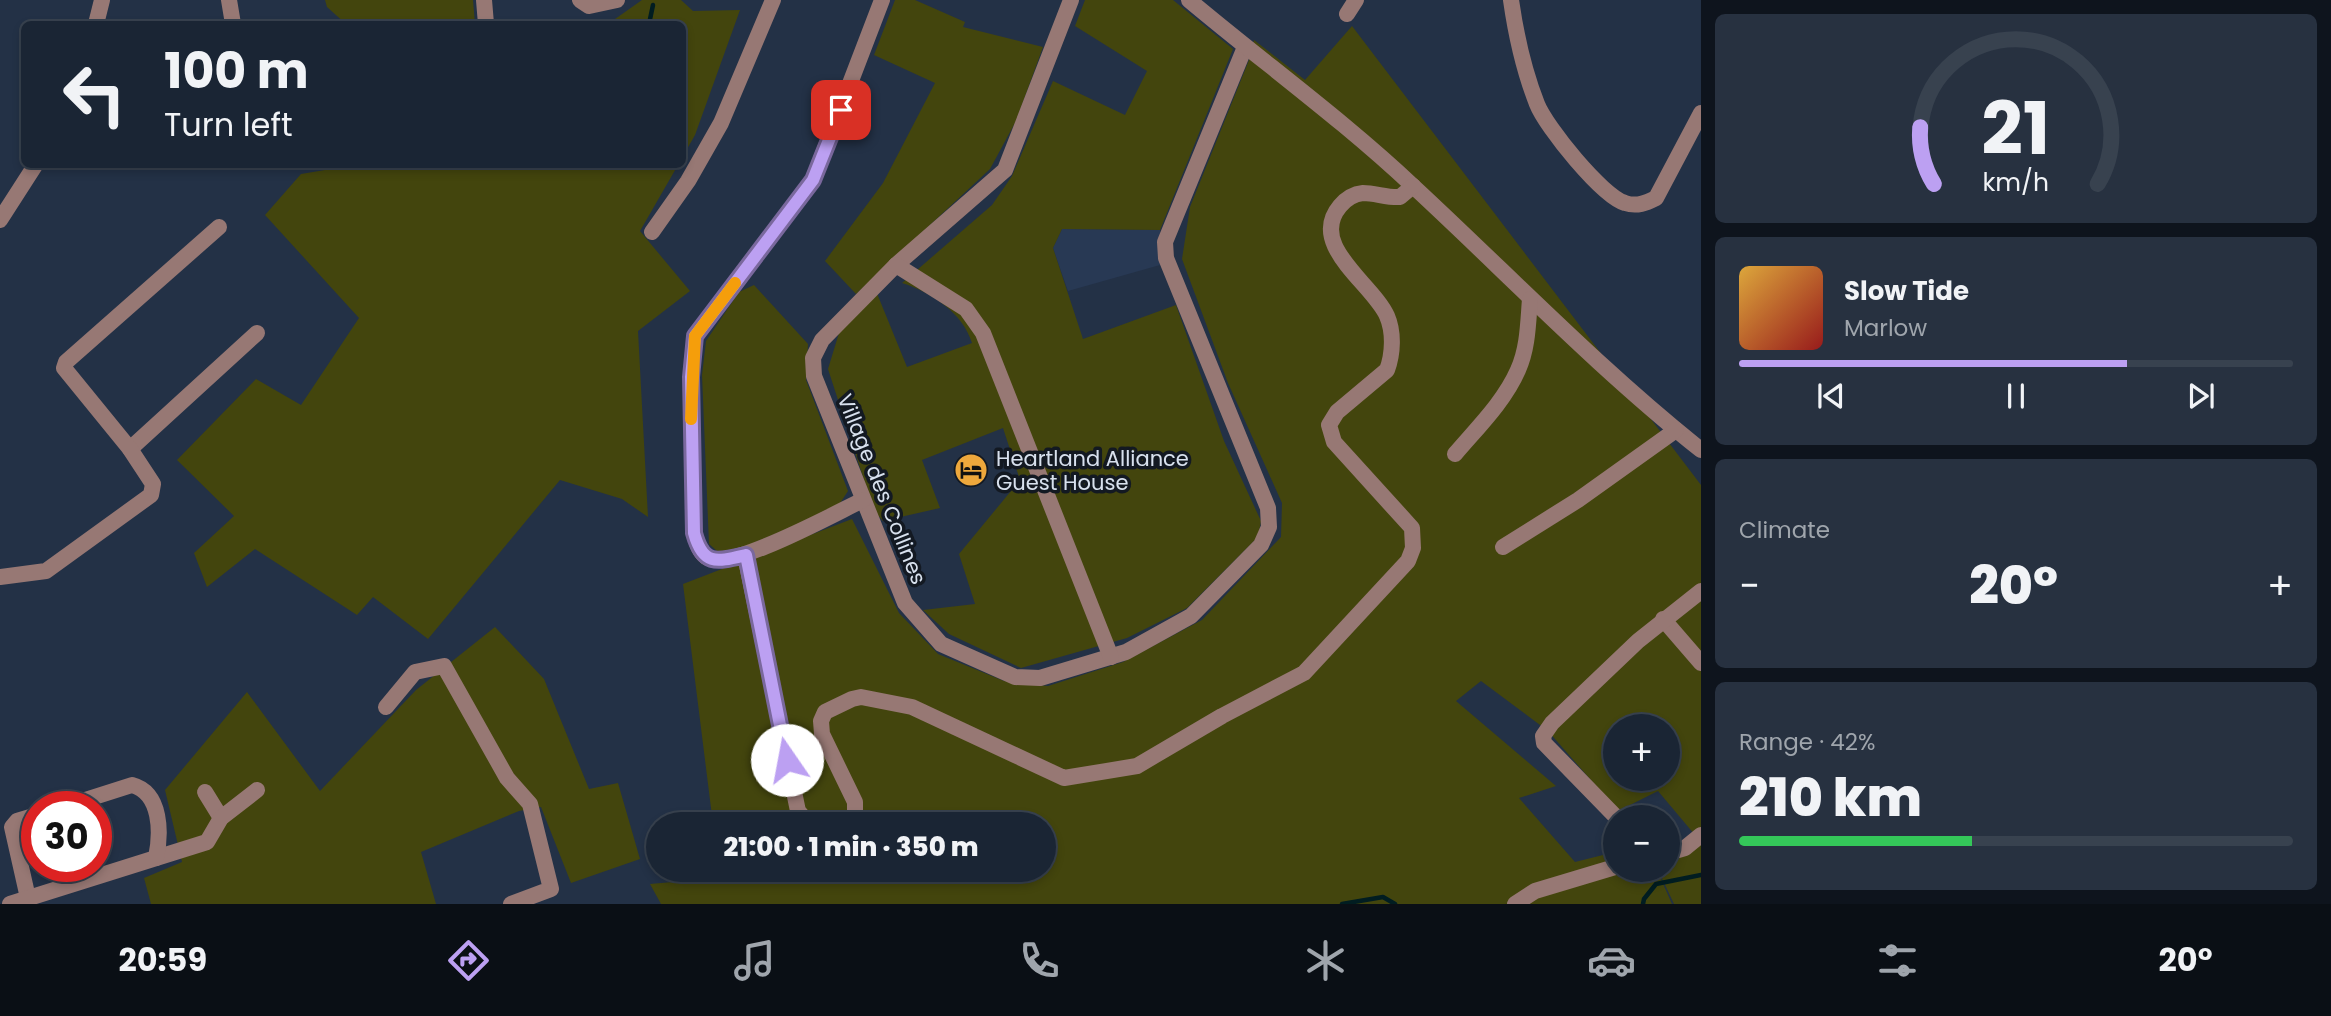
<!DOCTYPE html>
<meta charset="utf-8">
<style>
:root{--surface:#1a2534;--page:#273140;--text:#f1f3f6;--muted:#9fa5ac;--line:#38424f;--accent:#bca0f2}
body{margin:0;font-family:Poppins,sans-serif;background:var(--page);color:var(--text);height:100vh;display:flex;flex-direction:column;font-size:26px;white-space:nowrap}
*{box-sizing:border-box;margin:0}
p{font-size:23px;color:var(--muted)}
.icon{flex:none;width:38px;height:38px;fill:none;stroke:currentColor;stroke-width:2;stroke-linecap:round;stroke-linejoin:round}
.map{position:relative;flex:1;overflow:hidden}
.details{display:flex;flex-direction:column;gap:14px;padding:14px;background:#0e141d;width:630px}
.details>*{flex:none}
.top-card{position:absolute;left:21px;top:21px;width:665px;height:147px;border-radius:10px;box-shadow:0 4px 10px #0003,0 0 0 2px var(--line);background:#1a2534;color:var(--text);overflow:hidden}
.fabs{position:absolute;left:1603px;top:714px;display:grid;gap:14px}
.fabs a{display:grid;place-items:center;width:77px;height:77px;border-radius:50%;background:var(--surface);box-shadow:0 4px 10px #0003,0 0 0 2px var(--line);font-size:35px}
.speed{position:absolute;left:21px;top:791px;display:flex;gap:14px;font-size:35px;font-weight:700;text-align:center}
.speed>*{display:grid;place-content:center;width:91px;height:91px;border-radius:50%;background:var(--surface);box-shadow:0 4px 10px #0003,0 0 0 2px var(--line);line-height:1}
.speed .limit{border:10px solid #d22;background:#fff;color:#111}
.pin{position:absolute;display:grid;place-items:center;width:60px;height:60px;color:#fff;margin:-30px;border-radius:14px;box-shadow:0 4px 10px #0006}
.me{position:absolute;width:77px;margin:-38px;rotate:348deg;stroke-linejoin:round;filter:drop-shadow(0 0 5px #0008)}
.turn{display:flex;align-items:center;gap:24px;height:147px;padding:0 28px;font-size:32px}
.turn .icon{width:91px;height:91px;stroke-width:2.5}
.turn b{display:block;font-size:49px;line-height:60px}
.big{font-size:52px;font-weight:800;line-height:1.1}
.details .widget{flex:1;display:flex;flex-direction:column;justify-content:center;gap:10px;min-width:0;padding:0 24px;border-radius:10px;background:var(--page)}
.details .dial{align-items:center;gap:0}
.dial svg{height:182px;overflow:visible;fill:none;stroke:var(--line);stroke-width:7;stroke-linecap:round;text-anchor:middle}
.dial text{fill:var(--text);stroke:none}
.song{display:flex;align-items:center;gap:21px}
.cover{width:84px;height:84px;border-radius:10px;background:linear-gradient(135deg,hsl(40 70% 55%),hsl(0 70% 35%))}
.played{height:7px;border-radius:4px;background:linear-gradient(90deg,var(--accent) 70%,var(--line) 70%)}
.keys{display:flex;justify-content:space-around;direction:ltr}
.heat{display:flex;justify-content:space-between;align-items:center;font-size:38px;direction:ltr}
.charge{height:10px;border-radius:5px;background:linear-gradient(90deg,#34c759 42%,var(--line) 0)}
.trip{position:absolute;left:646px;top:812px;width:410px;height:70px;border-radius:35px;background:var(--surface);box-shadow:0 4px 10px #0003,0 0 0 2px var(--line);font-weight:800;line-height:70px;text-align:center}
.dock{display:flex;height:112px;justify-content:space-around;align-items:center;background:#0a0f15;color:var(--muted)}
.dock .icon{width:49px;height:49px}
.dock .active{color:var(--accent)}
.dock b{font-size:32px;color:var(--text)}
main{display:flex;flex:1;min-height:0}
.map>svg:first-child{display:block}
.built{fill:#283954}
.green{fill:#43450d;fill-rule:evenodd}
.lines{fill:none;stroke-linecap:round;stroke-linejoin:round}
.stream{stroke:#011d21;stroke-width:4.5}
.minor{stroke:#977874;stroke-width:16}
.route-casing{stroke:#7a689d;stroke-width:18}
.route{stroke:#bca0f2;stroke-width:12}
.slow{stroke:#f59e0b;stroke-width:12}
.labels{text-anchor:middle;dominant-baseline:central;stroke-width:7;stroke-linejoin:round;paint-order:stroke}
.poi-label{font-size:21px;fill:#d8e1ee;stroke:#131922;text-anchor:start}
.street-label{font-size:21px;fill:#d8e1ee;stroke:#131922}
</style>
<main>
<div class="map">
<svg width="1701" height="904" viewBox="0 0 1701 904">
<rect width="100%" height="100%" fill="#233146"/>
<polygon class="built" points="1062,229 1160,230 1160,265 1068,291 1053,248"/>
<g class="green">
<polygon points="325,0 473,0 475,24 346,24 327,7"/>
<polygon points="642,0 681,0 693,11 740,10 695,135 683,156 682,24 608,24"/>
<polygon points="895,0 915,0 965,22 963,27 1043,47 1016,121 990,169 856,294 825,261 883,183 935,83 874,55"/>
<path d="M1085,0H1173L1233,49L1160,230L1062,229L1053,248L1083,339L1176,305L1224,441L1261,521L1258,537L1187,608L1127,638L1021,668L949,634L923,610L975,604L959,554L1020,480L1003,428L922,460L940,508L883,521L874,511L828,369L839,333L876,291L907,367L972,343C963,313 931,292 902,283L992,205L1012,176L1053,81L1125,115L1147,71L1075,26Z"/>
<path d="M1352,26L1701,485V904H1674L1658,870H1668V848L1695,835L1658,791L1618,811L1548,731L1481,681L1456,701L1556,786L1519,798L1575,862L1615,852V870H1657L1672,904H661L650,884L719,878L718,870H1043V824H713L683,584L852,519L899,613L938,654L1004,681L1048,686L1123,662L1202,620L1281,537L1282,503L1228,383L1182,259L1190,207L1249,60L1254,40L1305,80ZM1615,726H1668V779H1615Z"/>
<polygon points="333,165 678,165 640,231 690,291 638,331 648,517 622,499 560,480 428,639 373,597 357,615 255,549 207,587 194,553 234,516 177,460 256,379 301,405 359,318 265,215 301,174 331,169"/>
<polygon points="754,285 808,344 806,380 848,491 837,508 732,552 717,551 709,544 702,375 706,341 739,292"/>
<polygon points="495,627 544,679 589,789 618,783 640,859 571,883 541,807 519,811 421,852 436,904 151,904 144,878 182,862 165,790 247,692 320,791 416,690"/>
</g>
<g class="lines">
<g class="stream">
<polyline points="649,24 653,5"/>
<polyline points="1342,904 1383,897 1395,904"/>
<polyline points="1643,904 1644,899 1656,884 1701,875"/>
</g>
<g class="minor">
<polyline points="229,0 233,24"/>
<polyline points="484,0 486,24"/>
<polyline points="580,0 589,6 617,0"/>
<polyline points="1071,0 1005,170 896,265 822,340 813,358 814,376 905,603 941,644 1015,677 1040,678 1126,652 1191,616 1261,545 1269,527 1268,508 1166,258 1165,242 1245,47"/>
<path d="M1189,0C1264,63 1343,120 1414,187C1509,275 1599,369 1701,450"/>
<path d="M1511,0C1516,35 1524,71 1537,104C1546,127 1602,196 1625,203C1637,207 1646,203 1656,198L1701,113"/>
<polyline points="1347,14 1356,0"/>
<polyline points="96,24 102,0"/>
<polyline points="0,220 36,164"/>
<polyline points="652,232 688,181 721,123 773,0"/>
<polyline points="896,265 966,309 983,333 1111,657"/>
<polyline points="130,449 257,333"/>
<path d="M1455,454C1477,428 1504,402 1518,370C1528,348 1528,323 1530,299"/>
<path d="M863,500C837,512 728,573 706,557C698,551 697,542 694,533L691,377L695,336L813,180L882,0"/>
<polyline points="1503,547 1578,500 1676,430"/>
<polyline points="745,555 798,811 809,824"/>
<polyline points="0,577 46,571 151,495 153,484 130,449 64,368 66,362 219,227"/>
<polyline points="1663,619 1701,663"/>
<polyline points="386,707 415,672 444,666 507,778 530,804 551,889 511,904"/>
<polyline points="205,792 221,818"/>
<polyline points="1616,817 1544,743 1543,736 1552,723 1638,641 1701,591"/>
<path d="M850,824L855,820V802L822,734L821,721L825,712L852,699L861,697L912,707L1064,778L1137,766L1222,716L1304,673L1408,561L1413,548L1412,528L1334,442L1329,425L1337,412L1387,370C1393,354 1394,332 1387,316C1373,284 1307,245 1340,206C1345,200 1353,194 1363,193C1375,193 1388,198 1400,197L1413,186"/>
<polyline points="1668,853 1685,848 1701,835"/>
<polyline points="156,858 207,842 221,818 257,790"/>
<polyline points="28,898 12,827 17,821 37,815"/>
<path d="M10,904L156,858C161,834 162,793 132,785L63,807"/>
<polyline points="1515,904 1535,891 1615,867"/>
</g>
</g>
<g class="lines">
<defs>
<path id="route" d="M787,760L746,555C716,562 703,566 694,533L691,377L695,336L813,180L841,110"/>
</defs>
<use href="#route" class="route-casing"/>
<use href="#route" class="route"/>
<polyline class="slow" points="691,419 695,336 735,283"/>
</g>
<defs>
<symbol id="hotel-disc" viewBox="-11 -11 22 22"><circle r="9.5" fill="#eea83c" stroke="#131922"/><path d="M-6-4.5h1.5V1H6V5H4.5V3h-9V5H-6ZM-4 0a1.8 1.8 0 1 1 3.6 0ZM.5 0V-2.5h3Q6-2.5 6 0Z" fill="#111"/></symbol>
</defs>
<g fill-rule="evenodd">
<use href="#hotel-disc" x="952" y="451" width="38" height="38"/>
</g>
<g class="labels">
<g class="poi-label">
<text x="996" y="458">Heartland Alliance<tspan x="996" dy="24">Guest House</tspan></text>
</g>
<g class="street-label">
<text transform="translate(882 489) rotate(68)">Village des Collines</text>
</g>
</g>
</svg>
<div class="fabs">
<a>+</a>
<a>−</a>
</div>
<div class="speed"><div class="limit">30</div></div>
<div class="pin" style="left:841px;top:110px;background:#d93025"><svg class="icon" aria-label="arrive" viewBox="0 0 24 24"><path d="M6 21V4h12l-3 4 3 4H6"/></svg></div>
<svg class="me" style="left:787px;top:760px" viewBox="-20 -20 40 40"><circle r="19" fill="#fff"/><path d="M0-13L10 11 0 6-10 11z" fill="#bca0f2"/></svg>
<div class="trip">21:00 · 1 min · 350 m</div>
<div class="top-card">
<div class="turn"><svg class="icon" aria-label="left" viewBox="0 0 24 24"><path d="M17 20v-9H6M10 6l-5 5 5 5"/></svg><div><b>100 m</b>Turn left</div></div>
</div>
</div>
<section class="details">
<div class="widget dial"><svg viewBox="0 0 100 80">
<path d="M14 69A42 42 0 1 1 86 69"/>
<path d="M14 69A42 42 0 0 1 8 44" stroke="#bca0f2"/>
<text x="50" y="56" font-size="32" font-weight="700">21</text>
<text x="50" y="72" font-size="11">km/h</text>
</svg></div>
<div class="widget">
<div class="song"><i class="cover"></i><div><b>Slow Tide</b><p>Marlow</p></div></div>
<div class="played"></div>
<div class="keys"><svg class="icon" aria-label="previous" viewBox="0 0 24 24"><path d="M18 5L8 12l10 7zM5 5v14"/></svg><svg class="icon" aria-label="pause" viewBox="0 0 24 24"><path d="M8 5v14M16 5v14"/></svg><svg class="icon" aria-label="next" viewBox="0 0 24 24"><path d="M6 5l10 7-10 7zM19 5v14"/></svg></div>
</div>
<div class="widget"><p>Climate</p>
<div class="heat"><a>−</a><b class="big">20°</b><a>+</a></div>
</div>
<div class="widget"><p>Range · 42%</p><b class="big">210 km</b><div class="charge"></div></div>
</section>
</main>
<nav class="dock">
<b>20:59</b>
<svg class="icon active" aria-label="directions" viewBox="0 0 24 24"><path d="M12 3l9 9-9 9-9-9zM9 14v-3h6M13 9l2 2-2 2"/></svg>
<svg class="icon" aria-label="music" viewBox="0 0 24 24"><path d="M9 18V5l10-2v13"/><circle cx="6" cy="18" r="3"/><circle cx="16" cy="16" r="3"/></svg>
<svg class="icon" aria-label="phone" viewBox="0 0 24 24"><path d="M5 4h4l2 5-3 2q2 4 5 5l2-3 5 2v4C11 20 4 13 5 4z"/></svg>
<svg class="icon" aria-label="climate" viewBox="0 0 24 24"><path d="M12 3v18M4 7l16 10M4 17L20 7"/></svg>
<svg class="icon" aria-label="car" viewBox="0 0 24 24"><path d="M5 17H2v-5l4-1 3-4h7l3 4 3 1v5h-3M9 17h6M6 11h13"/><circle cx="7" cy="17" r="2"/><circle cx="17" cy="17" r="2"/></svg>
<svg class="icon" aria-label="filters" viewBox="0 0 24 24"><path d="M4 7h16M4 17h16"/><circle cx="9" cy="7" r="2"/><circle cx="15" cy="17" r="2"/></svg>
<b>20°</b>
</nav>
